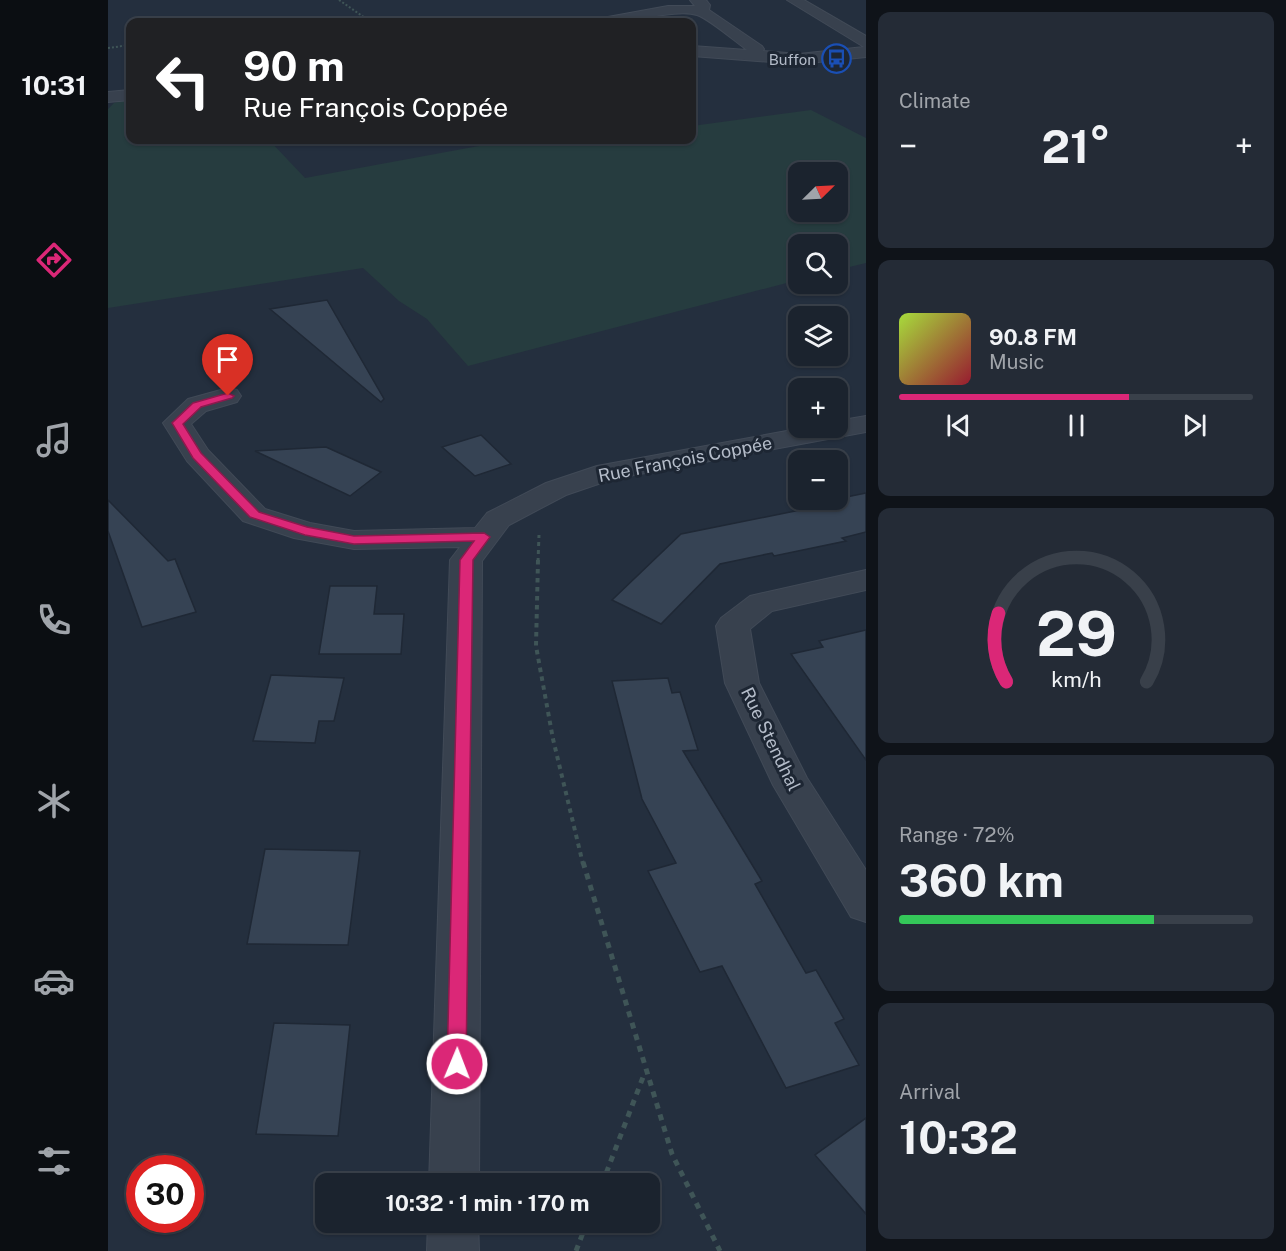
<!DOCTYPE html>
<meta charset="utf-8">
<style>
:root{--surface:#1b232e;--page:#242b36;--text:#f1f3f6;--muted:#a0a4aa;--line:#39404a;--accent:#db2777}
body{margin:0;font-family:"Public Sans",sans-serif;background:var(--page);color:var(--text);height:100vh;display:flex;flex-direction:column;font-size:22px;white-space:nowrap}
*{box-sizing:border-box;margin:0}
p{font-size:20px;color:var(--muted)}
.icon{flex:none;width:33px;height:33px;fill:none;stroke:currentColor;stroke-width:2;stroke-linecap:round;stroke-linejoin:round}
.map{position:relative;flex:1;overflow:hidden}
.side{display:flex;flex-direction:column;gap:12px;padding:12px;background:#0f1319;width:420px}
.side>*{flex:none}
.hud{position:absolute;left:18px;top:18px;width:570px;height:126px;border-radius:12px;box-shadow:0 2px 4px #0004,0 0 0 2px var(--line);background:#202124;color:#fff;overflow:hidden}
.needle{width:39px;rotate:66deg}
.controls{position:absolute;left:680px;top:162px;display:grid;gap:12px}
.controls a{display:grid;place-items:center;width:60px;height:60px;border-radius:12px;background:var(--surface);box-shadow:0 2px 4px #0004,0 0 0 2px var(--line);font-size:30px}
.speed{position:absolute;left:18px;top:1155px;display:flex;gap:12px;font-size:30px;font-weight:700;text-align:center}
.speed>*{display:grid;place-content:center;width:78px;height:78px;border-radius:50%;background:var(--surface);box-shadow:0 2px 4px #0004,0 0 0 2px var(--line);line-height:1}
.speed .limit{border:9px solid #d22;background:#fff;color:#111}
.pin{position:absolute;display:grid;place-items:center;width:51px;height:51px;color:#fff;margin:-62px -26px;border-radius:50% 50% 50% 0;rotate:-45deg;box-shadow:0 0 6px #0007}
.pin .icon{rotate:45deg}
.me{position:absolute;width:66px;margin:-33px;rotate:1deg;stroke-linejoin:round;filter:drop-shadow(0 0 4px #0008)}
.turn{display:flex;align-items:center;gap:21px;height:126px;padding:0 18px;font-size:27px}
.turn .icon{width:78px;height:78px;stroke-width:2.5}
.turn b{display:block;font-size:42px;line-height:51px}
.big{font-size:45px;font-weight:700;line-height:1.1}
.side .tile{flex:1;display:flex;flex-direction:column;justify-content:center;gap:9px;min-width:0;padding:0 21px;border-radius:12px;background:var(--page)}
.side .dial{align-items:center;gap:0}
.dial svg{height:156px;overflow:visible;fill:none;stroke:var(--line);stroke-width:7;stroke-linecap:round;text-anchor:middle}
.dial text{fill:var(--text);stroke:none}
.song{display:flex;align-items:center;gap:18px}
.cover{width:72px;height:72px;border-radius:9px;background:linear-gradient(135deg,hsl(80 70% 55%),hsl(350 70% 35%))}
.played{height:6px;border-radius:3px;background:linear-gradient(90deg,var(--accent) 65%,var(--line) 65%)}
.keys{display:flex;justify-content:space-around;direction:ltr}
.heat{display:flex;justify-content:space-between;align-items:center;font-size:33px;direction:ltr}
.charge{height:9px;border-radius:4px;background:linear-gradient(90deg,#34c759 72%,var(--line) 0)}
.trip{position:absolute;left:207px;top:1173px;width:345px;height:60px;border-radius:12px;background:var(--surface);box-shadow:0 2px 4px #0004,0 0 0 2px var(--line);font-weight:700;line-height:60px;text-align:center}
main{display:flex;flex:1;min-height:0}
.tab-bar{display:flex;flex-direction:column;width:108px;justify-content:space-around;align-items:center;background:#0b0e12;color:var(--muted)}
.tab-bar .icon{width:42px;height:42px}
.tab-bar .active{color:var(--accent)}
.tab-bar b{font-size:27px;color:var(--text)}
.map>svg:first-child{display:block}
.green{fill:#263c3f;fill-rule:evenodd}
.building{fill:#364354;stroke:#1f2835;stroke-width:1.5}
.lines{fill:none;stroke-linecap:round;stroke-linejoin:round}
.street-casing{stroke:#414a57;stroke-width:2}
.path-far3{stroke:#3f5557;stroke-width:2;stroke-dasharray:2 2;stroke-linecap:butt}
.path-far2{stroke:#3f5557;stroke-width:3;stroke-dasharray:4 4;stroke-linecap:butt}
.path-far1{stroke:#3f5557;stroke-width:4;stroke-dasharray:4.5 4.5;stroke-linecap:butt}
.path{stroke:#3f5557;stroke-width:5;stroke-dasharray:6 6;stroke-linecap:butt}
.street{fill:#38414e;fill-rule:evenodd}
.route{fill:#db2777;stroke:#8e194d;stroke-width:1.5}
.labels{text-anchor:middle;dominant-baseline:central;stroke-width:6;stroke-linejoin:round;paint-order:stroke}
.far-poi-label{font-size:15px;fill:#b4bcc9;stroke:#1d2633;text-anchor:end}
.street-label{font-size:18px;fill:#b4bcc9;stroke:#1d2633}
</style>
<main>
<nav class="tab-bar">
<b>10:31</b>
<svg class="icon active" aria-label="directions" viewBox="0 0 24 24"><path d="M12 3l9 9-9 9-9-9zM9 14v-3h6M13 9l2 2-2 2"/></svg>
<svg class="icon" aria-label="music" viewBox="0 0 24 24"><path d="M9 18V5l10-2v13"/><circle cx="6" cy="18" r="3"/><circle cx="16" cy="16" r="3"/></svg>
<svg class="icon" aria-label="phone" viewBox="0 0 24 24"><path d="M5 4h4l2 5-3 2q2 4 5 5l2-3 5 2v4C11 20 4 13 5 4z"/></svg>
<svg class="icon" aria-label="climate" viewBox="0 0 24 24"><path d="M12 3v18M4 7l16 10M4 17L20 7"/></svg>
<svg class="icon" aria-label="car" viewBox="0 0 24 24"><path d="M5 17H2v-5l4-1 3-4h7l3 4 3 1v5h-3M9 17h6M6 11h13"/><circle cx="7" cy="17" r="2"/><circle cx="17" cy="17" r="2"/></svg>
<svg class="icon" aria-label="filters" viewBox="0 0 24 24"><path d="M4 7h16M4 17h16"/><circle cx="9" cy="7" r="2"/><circle cx="15" cy="17" r="2"/></svg>
</nav>
<div class="map">
<svg width="758" height="1251" viewBox="0 0 758 1251">
<rect width="100%" height="100%" fill="#242f3e"/>
<path class="green" d="M22,98V140H161L197,178L403,140H462L467,143L494,140H584V126L703,110L758,138V263L729,270V244H690V280L360,366L319,319L291,301L255,268L0,308V109L6,103ZM690,172H729V212H690Z"/>
<g class="building">
<polygon points="219,300 276,399 273,402 162,309"/>
<polygon points="373,435 403,464 367,476 334,447"/>
<polygon points="218,447 273,472 242,496 147,451"/>
<polygon points="758,493 758,532 734,538 738,541 666,556 664,553 612,564 553,624 504,600 573,534 707,507 704,504"/>
<polygon points="0,500 60,561 67,559 88,612 34,627 0,531"/>
<polygon points="222,586 269,586 266,614 296,614 293,654 211,654"/>
<polygon points="758,630 758,760 683,654 715,647 711,641"/>
<polygon points="163,675 236,678 226,721 211,721 207,743 145,741"/>
<polygon points="560,678 564,693 572,692 590,750 575,751 654,881 647,884 698,973 708,970 736,1019 727,1023 751,1065 678,1088 614,966 592,972 540,871 568,863 534,799 504,681"/>
<polygon points="157,849 252,851 240,945 139,944"/>
<polygon points="166,1023 242,1025 230,1136 148,1134"/>
<polygon points="758,1118 758,1214 707,1155"/>
</g>
<g class="lines">
<defs>
<g id="street">
<path d="M582,0H598L602,5L601,10L654,46L656,49L655,51L691,54L756,47L679,0H696L758,36V57L691,64L584,56V46L639,50C628,42 601,19 589,15C566,8 521,25 492,22L500,17L560,6H587Z"/>
<polygon points="22,90 22,100 0,102 0,92"/>
<polygon points="120,388 129,390 133,396 129,402 98,411 83,424 100,450 157,509 202,523 246,531 367,528 379,513 438,483 489,466 695,428 729,428 729,421 758,416 758,432 505,479 458,495 401,525 374,561 371,1184 321,1184 342,560 352,547 246,549 186,538 135,521 79,461 55,423 80,399"/>
<polygon points="758,570 758,590 664,611 642,629 651,683 699,778 758,870 758,922 743,917 665,785 617,683 608,626 613,618 642,596"/>
<polygon points="320,1222 370,1222 371,1251 319,1251"/>
</g>
</defs>
<use href="#street" class="street-casing"/>
<g class="path-far3">
<polyline points="231,0 263,22"/>
<polyline points="457,20 463,22"/>
<polyline points="0,48 22,45"/>
</g>
<polyline class="path-far2" points="430,562 431,535"/>
<polyline class="path-far1" points="430,560 428,646 445,739 475,864"/>
<g class="path">
<polyline points="475,862 564,1154 612,1251"/>
<polyline points="494,1184 537,1072"/>
<polyline points="468,1251 479,1222"/>
</g>
<use href="#street" class="street"/>
</g>
<polygon class="route" points="120,393 126,396 124,398 93,407 75,424 93,453 151,512 199,527 246,536 376,533 382,537 365,560 358,1064 355,1070 349,1072 342,1070 339,1064 352,560 366,541 246,544 197,535 142,517 85,458 64,423 85,403"/>
<defs>
<symbol id="bus-ring" viewBox="-11 -11 22 22"><circle r="9.5" fill="#1d2633" stroke="#1a4fb4" stroke-width="1.5"/><path d="M-5-6H5V4H4V6H2V4H-2V6H-4V4H-5ZM-3.5-4V0h7V-4ZM-3.5 1.2v1.5H-2V1.2ZM2 1.2v1.5H3.5V1.2Z" fill="#1a4fb4"/></symbol>
</defs>
<g fill-rule="evenodd">
<use href="#bus-ring" x="712" y="42" width="33" height="33"/>
</g>
<g class="labels">
<g class="far-poi-label">
<text x="708" y="59">Buffon</text>
</g>
<g class="street-label">
<text transform="translate(577 459) rotate(-11)">Rue François Coppée</text>
<text transform="translate(663 739) rotate(64)">Rue Stendhal</text>
</g>
</g>
</svg>
<div class="controls">
<a><svg class="needle" viewBox="-14 -14 28 28"><path d="M0-13l5 13h-10z" fill="#e53935"/><path d="M0 13l5-13h-10z" fill="#a0a4aa"/></svg></a>
<a><svg class="icon" aria-label="search" viewBox="0 0 24 24"><circle cx="10" cy="10" r="6"/><path d="M15 15l6 6"/></svg></a>
<a><svg class="icon" aria-label="layers" viewBox="0 0 24 24"><path d="M12 4l9 5-9 5-9-5zM3 14l9 5 9-5"/></svg></a>
<a>+</a>
<a>−</a>
</div>
<div class="speed"><div class="limit">30</div></div>
<div class="pin" style="left:120px;top:396px;background:#d93025"><svg class="icon" aria-label="arrive" viewBox="0 0 24 24"><path d="M6 21V4h12l-3 4 3 4H6"/></svg></div>
<svg class="me" style="left:349px;top:1064px" viewBox="-20 -20 40 40"><circle r="17" fill="#db2777" stroke="#fff" stroke-width="3"/><path d="M0-11L8 9 0 5-8 9z" fill="#fff"/></svg>
<div class="trip">10:32 · 1 min · 170 m</div>
<div class="hud">
<div class="turn"><svg class="icon" aria-label="left" viewBox="0 0 24 24"><path d="M17 20v-9H6M10 6l-5 5 5 5"/></svg><div><b>90 m</b>Rue François Coppée</div></div>
</div>
</div>
<section class="side">
<div class="tile"><p>Climate</p>
<div class="heat"><a>−</a><b class="big">21°</b><a>+</a></div>
</div>
<div class="tile">
<div class="song"><i class="cover"></i><div><b>90.8 FM</b><p>Music</p></div></div>
<div class="played"></div>
<div class="keys"><svg class="icon" aria-label="previous" viewBox="0 0 24 24"><path d="M18 5L8 12l10 7zM5 5v14"/></svg><svg class="icon" aria-label="pause" viewBox="0 0 24 24"><path d="M8 5v14M16 5v14"/></svg><svg class="icon" aria-label="next" viewBox="0 0 24 24"><path d="M6 5l10 7-10 7zM19 5v14"/></svg></div>
</div>
<div class="tile dial"><svg viewBox="0 0 100 80">
<path d="M14 69A42 42 0 1 1 86 69"/>
<path d="M14 69A42 42 0 0 1 10 34" stroke="#db2777"/>
<text x="50" y="56" font-size="32" font-weight="700">29</text>
<text x="50" y="72" font-size="11">km/h</text>
</svg></div>
<div class="tile"><p>Range · 72%</p><b class="big">360 km</b><div class="charge"></div></div>
<div class="tile"><p>Arrival</p><b class="big">10:32</b></div>
</section>
</main>
